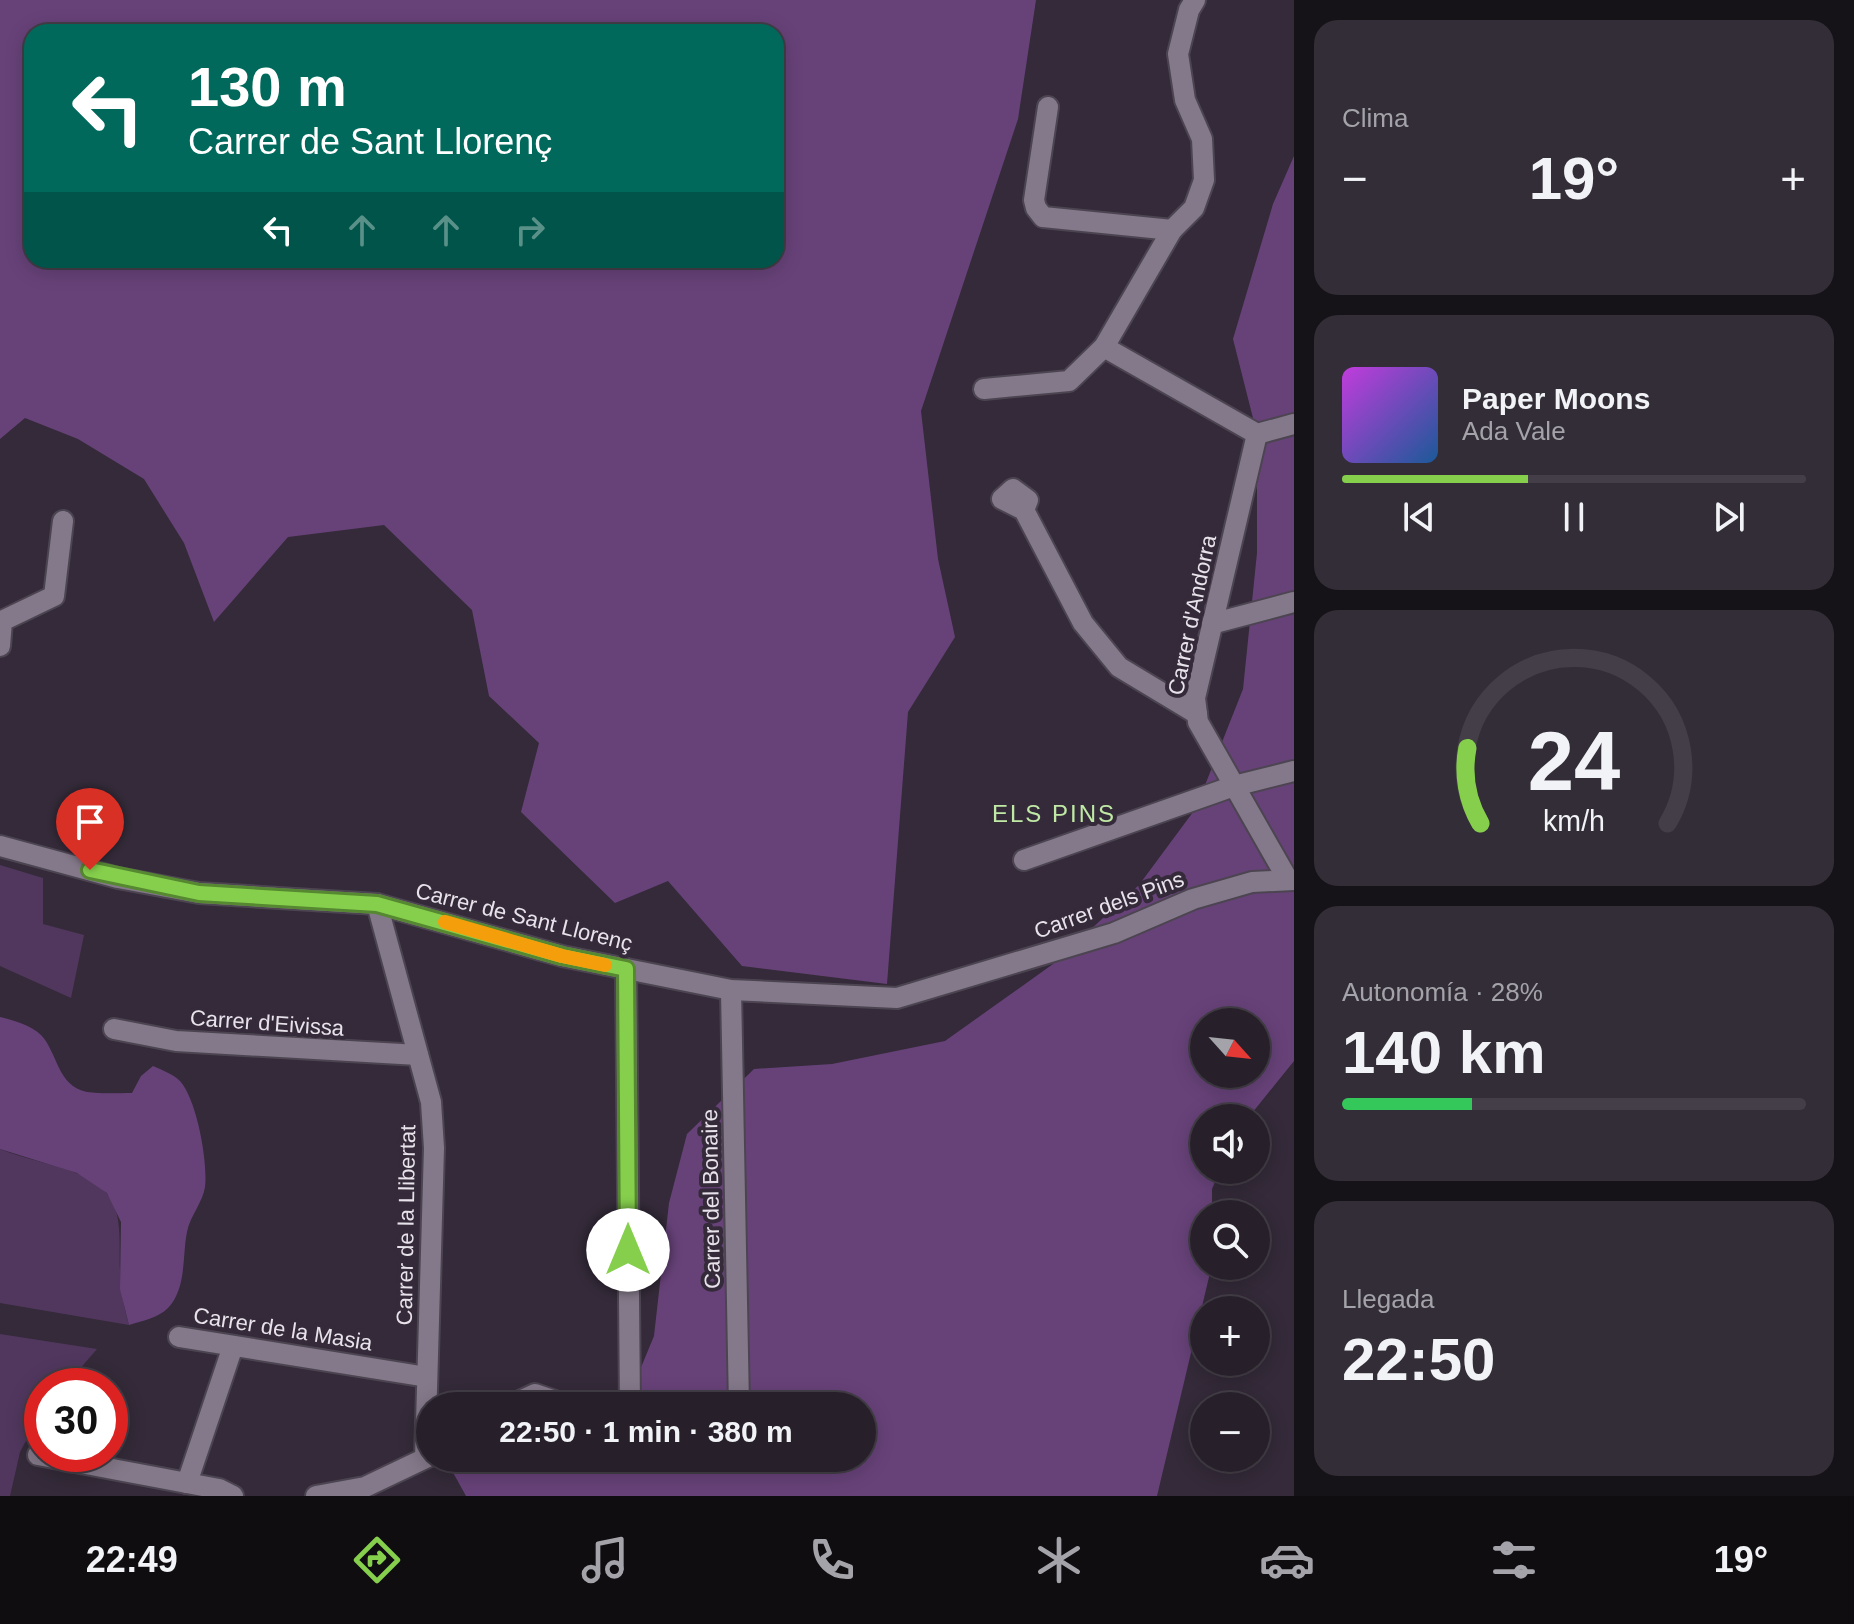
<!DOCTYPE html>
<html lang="es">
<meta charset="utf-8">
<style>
:root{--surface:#27202b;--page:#332d37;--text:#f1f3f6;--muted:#a4a3a9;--line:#433e47;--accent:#85cf4c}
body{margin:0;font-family:Helvetica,sans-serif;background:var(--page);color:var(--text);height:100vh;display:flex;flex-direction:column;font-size:30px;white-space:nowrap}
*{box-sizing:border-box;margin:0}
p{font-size:26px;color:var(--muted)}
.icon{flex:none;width:44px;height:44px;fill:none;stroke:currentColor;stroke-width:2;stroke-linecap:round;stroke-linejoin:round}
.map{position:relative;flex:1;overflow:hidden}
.drawer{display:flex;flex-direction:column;gap:20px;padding:20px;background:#151218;width:560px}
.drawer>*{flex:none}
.hud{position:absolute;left:24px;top:24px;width:760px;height:244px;border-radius:24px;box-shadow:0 4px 20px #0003,0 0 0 2px var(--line);background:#00695c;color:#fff;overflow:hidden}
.needle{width:52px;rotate:117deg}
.fabs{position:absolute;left:1190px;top:1008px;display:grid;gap:16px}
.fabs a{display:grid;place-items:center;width:80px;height:80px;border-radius:50%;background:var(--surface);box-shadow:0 4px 20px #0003,0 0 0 2px var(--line);font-size:40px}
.speed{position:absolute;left:24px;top:1368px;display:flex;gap:16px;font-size:40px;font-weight:700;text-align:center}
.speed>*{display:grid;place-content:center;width:104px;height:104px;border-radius:50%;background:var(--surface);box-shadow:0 4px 20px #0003,0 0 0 2px var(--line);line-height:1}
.speed .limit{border:12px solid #d22;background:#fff;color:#111}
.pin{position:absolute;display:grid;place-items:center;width:68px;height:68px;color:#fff;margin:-82px -34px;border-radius:50% 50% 50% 0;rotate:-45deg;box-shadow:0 0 8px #0007}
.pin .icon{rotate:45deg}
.me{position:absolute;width:88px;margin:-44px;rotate:0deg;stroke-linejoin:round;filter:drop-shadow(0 0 6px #0008)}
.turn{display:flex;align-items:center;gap:28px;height:168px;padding:0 32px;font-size:36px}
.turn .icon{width:104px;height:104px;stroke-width:2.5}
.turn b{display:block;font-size:56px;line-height:68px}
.lanes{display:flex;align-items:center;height:76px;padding:0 32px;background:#0003;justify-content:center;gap:40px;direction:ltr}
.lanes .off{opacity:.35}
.big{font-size:60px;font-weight:800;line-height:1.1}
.drawer .card{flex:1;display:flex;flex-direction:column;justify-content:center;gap:12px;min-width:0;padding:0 28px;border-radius:24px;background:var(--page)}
.drawer .dial{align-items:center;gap:0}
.dial svg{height:208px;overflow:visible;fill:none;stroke:var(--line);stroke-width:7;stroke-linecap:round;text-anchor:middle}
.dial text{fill:var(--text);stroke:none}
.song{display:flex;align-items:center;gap:24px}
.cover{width:96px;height:96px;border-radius:12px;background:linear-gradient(135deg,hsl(290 70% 55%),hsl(210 70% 35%))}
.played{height:8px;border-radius:4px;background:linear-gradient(90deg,var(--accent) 40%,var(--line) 40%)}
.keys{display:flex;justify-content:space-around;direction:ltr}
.heat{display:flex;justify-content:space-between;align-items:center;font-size:44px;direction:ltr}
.charge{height:12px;border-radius:6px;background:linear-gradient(90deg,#34c759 28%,var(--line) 0)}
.trip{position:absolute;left:416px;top:1392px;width:460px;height:80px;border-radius:40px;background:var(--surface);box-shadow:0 4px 20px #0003,0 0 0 2px var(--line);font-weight:800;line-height:80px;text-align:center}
.tab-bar{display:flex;height:128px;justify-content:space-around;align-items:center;background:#100d11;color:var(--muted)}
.tab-bar .icon{width:56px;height:56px}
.tab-bar .on{color:var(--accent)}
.tab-bar b{font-size:36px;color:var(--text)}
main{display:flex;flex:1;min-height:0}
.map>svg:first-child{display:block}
.green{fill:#51375e}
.forest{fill:#674279;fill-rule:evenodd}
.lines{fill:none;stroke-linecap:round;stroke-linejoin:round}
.minor-casing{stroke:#4c4551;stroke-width:24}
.minor{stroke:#84798a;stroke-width:20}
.route-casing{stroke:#568731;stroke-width:20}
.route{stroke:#85cf4c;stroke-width:14}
.slow{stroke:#f59e0b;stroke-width:14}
.labels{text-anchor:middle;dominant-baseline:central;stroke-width:8;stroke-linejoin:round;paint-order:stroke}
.street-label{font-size:22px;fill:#e8e2eb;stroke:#342a39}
.neighbourhood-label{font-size:24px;letter-spacing:2px;fill:#bfe9a5;stroke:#342a39}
</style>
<main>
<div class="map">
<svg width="1294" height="1496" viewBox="0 0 1294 1496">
<rect width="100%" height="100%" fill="#342a39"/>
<g class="green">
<polygon points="0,865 43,878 43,924 84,935 71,998 0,966"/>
<path d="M0,1149C24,1159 51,1163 76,1173C126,1191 119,1227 120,1270C120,1289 124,1307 129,1325L0,1303Z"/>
<polygon points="0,1334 97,1349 65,1386 42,1386 42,1411 20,1452 10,1496 0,1496"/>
</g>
<g class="forest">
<path d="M0,0H1036L1018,119L921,411L938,559L955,637L908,712L887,984L742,966L668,881L615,903L521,812L539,743L489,696L472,610L384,525L288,537L214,622L184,543L144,479L78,439L25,418L0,439ZM32,32H776V260H32Z"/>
<path d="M1294,156V1061L1248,1118H1204V1170H1220L1212,1189V1214H1204V1266H1210L1209,1277L1157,1496H466L445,1458H862V1406H625L654,1336L669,1203L687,1134L754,1069L832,1064L945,1041L1053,964L1139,885L1196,808L1243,689L1257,553V434L1233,339L1273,204ZM1204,1022H1256V1074H1204Z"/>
<path d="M0,1017C13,1020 31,1025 41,1035C58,1053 57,1086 87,1092C101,1094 118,1093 132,1093L141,1076L153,1066C162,1070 173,1074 180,1081C197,1100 208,1162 205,1187C203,1202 190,1216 187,1232C182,1256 187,1288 168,1308C158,1318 142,1321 129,1325L120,1289L121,1222L107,1193L77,1173L0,1149Z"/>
</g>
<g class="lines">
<defs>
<g id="minor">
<polyline points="1048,107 1034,200 1036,208 1043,217 1172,230"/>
<polyline points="1104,347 1257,434"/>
<polyline points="984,389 1069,381 1104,347 1172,230 1194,208 1204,180 1202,139 1185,100 1178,54 1189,10 1195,0"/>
<polyline points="1257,434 1195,698 1198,722 1288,880"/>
<polyline points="1257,434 1294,424"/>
<polyline points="1024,510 1002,499 1013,489 1028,500 1024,510 1083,623 1119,667 1197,714"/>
<polyline points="1211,624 1294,602"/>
<polyline points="0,646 2,621 54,596 63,521"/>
<polyline points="0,846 118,878 199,893 377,904 562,956 731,990 897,998 1114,933 1193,899 1252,882 1294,880"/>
<polyline points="1024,860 1234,786 1294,771"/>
<polyline points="377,904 431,1102 434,1148 425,1458"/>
<polyline points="626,969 630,1406"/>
<polyline points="731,990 739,1406"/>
<polyline points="114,1029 176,1041 418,1055"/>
<polyline points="179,1337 427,1377"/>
<polyline points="509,1406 535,1394 570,1406"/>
<polyline points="38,1455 219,1489 233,1496"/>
<polyline points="187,1483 233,1346"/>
<polyline points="316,1496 365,1487 430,1456"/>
</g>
</defs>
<use href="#minor" class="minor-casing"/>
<use href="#minor" class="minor"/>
</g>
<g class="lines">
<defs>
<polyline id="route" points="90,870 199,893 377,904 562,956 626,969 628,1250"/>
</defs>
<use href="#route" class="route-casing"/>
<use href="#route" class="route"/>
<polyline class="slow" points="445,922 562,956 605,965"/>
</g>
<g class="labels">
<g class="street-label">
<text transform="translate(1192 615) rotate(-78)">Carrer d'Andorra</text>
<text transform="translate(1109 905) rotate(-20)">Carrer dels Pins</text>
<text transform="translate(524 917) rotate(14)">Carrer de Sant Llorenç</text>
<text transform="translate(267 1023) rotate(4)">Carrer d'Eivissa</text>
<text transform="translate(711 1199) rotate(-91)">Carrer del Bonaire</text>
<text transform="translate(406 1225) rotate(-89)">Carrer de la Llibertat</text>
<text transform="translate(283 1329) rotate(9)">Carrer de la Masia</text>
</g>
<g class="neighbourhood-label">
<text x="1054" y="813">ELS PINS</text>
</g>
</g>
</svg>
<div class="fabs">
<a><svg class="needle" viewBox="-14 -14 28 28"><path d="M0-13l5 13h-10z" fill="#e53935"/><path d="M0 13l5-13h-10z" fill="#a4a3a9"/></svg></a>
<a><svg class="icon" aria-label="sound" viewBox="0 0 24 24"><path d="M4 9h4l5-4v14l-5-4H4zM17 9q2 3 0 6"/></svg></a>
<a><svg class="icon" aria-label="search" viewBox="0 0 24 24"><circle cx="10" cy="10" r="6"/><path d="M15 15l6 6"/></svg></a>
<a>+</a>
<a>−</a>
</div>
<div class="speed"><div class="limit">30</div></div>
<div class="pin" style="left:90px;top:870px;background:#d93025"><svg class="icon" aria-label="arrive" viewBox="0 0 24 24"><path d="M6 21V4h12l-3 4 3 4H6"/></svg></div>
<svg class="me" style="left:628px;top:1250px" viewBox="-20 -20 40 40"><circle r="19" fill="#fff"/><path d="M0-13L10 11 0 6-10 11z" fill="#85cf4c"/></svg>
<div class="trip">22:50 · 1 min · 380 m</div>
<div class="hud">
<div class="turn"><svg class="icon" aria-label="left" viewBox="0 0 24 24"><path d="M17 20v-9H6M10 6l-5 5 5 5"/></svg><div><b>130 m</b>Carrer de Sant Llorenç</div></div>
<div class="lanes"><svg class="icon" aria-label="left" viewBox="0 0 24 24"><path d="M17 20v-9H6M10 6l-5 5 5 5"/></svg><svg class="icon off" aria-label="ahead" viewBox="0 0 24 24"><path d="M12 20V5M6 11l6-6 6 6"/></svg><svg class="icon off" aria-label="ahead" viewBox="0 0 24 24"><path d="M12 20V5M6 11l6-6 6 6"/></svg><svg class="icon off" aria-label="right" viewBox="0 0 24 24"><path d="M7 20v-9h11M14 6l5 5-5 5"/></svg></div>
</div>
</div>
<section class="drawer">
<div class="card"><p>Clima</p>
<div class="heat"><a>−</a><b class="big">19°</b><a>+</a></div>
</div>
<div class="card">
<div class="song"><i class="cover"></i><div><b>Paper Moons</b><p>Ada Vale</p></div></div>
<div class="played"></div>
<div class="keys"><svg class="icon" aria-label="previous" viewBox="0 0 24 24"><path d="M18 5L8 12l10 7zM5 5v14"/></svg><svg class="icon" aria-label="pause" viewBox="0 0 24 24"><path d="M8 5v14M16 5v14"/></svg><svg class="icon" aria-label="next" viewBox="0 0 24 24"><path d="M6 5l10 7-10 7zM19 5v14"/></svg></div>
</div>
<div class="card dial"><svg viewBox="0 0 100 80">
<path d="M14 69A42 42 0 1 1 86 69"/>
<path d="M14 69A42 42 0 0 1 9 40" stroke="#85cf4c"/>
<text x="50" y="56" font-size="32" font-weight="700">24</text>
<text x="50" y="72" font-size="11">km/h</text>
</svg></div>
<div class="card"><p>Autonomía · 28%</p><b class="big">140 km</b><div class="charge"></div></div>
<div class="card"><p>Llegada</p><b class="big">22:50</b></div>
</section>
</main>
<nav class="tab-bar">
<b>22:49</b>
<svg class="icon on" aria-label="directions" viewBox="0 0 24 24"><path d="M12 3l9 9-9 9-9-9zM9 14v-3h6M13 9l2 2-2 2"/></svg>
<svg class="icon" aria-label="music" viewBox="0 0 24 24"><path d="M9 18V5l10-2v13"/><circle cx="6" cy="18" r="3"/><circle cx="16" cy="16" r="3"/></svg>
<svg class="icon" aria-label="phone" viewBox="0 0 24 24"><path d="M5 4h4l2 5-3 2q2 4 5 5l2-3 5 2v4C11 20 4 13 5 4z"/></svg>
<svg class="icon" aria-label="climate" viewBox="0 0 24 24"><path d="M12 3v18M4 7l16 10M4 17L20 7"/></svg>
<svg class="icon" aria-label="car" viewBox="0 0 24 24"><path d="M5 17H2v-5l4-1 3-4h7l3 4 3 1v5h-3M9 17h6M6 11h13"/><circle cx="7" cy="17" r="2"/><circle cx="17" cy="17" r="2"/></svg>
<svg class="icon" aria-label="filters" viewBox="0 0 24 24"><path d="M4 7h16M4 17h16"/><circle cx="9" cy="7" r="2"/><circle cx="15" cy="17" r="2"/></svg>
<b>19°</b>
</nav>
